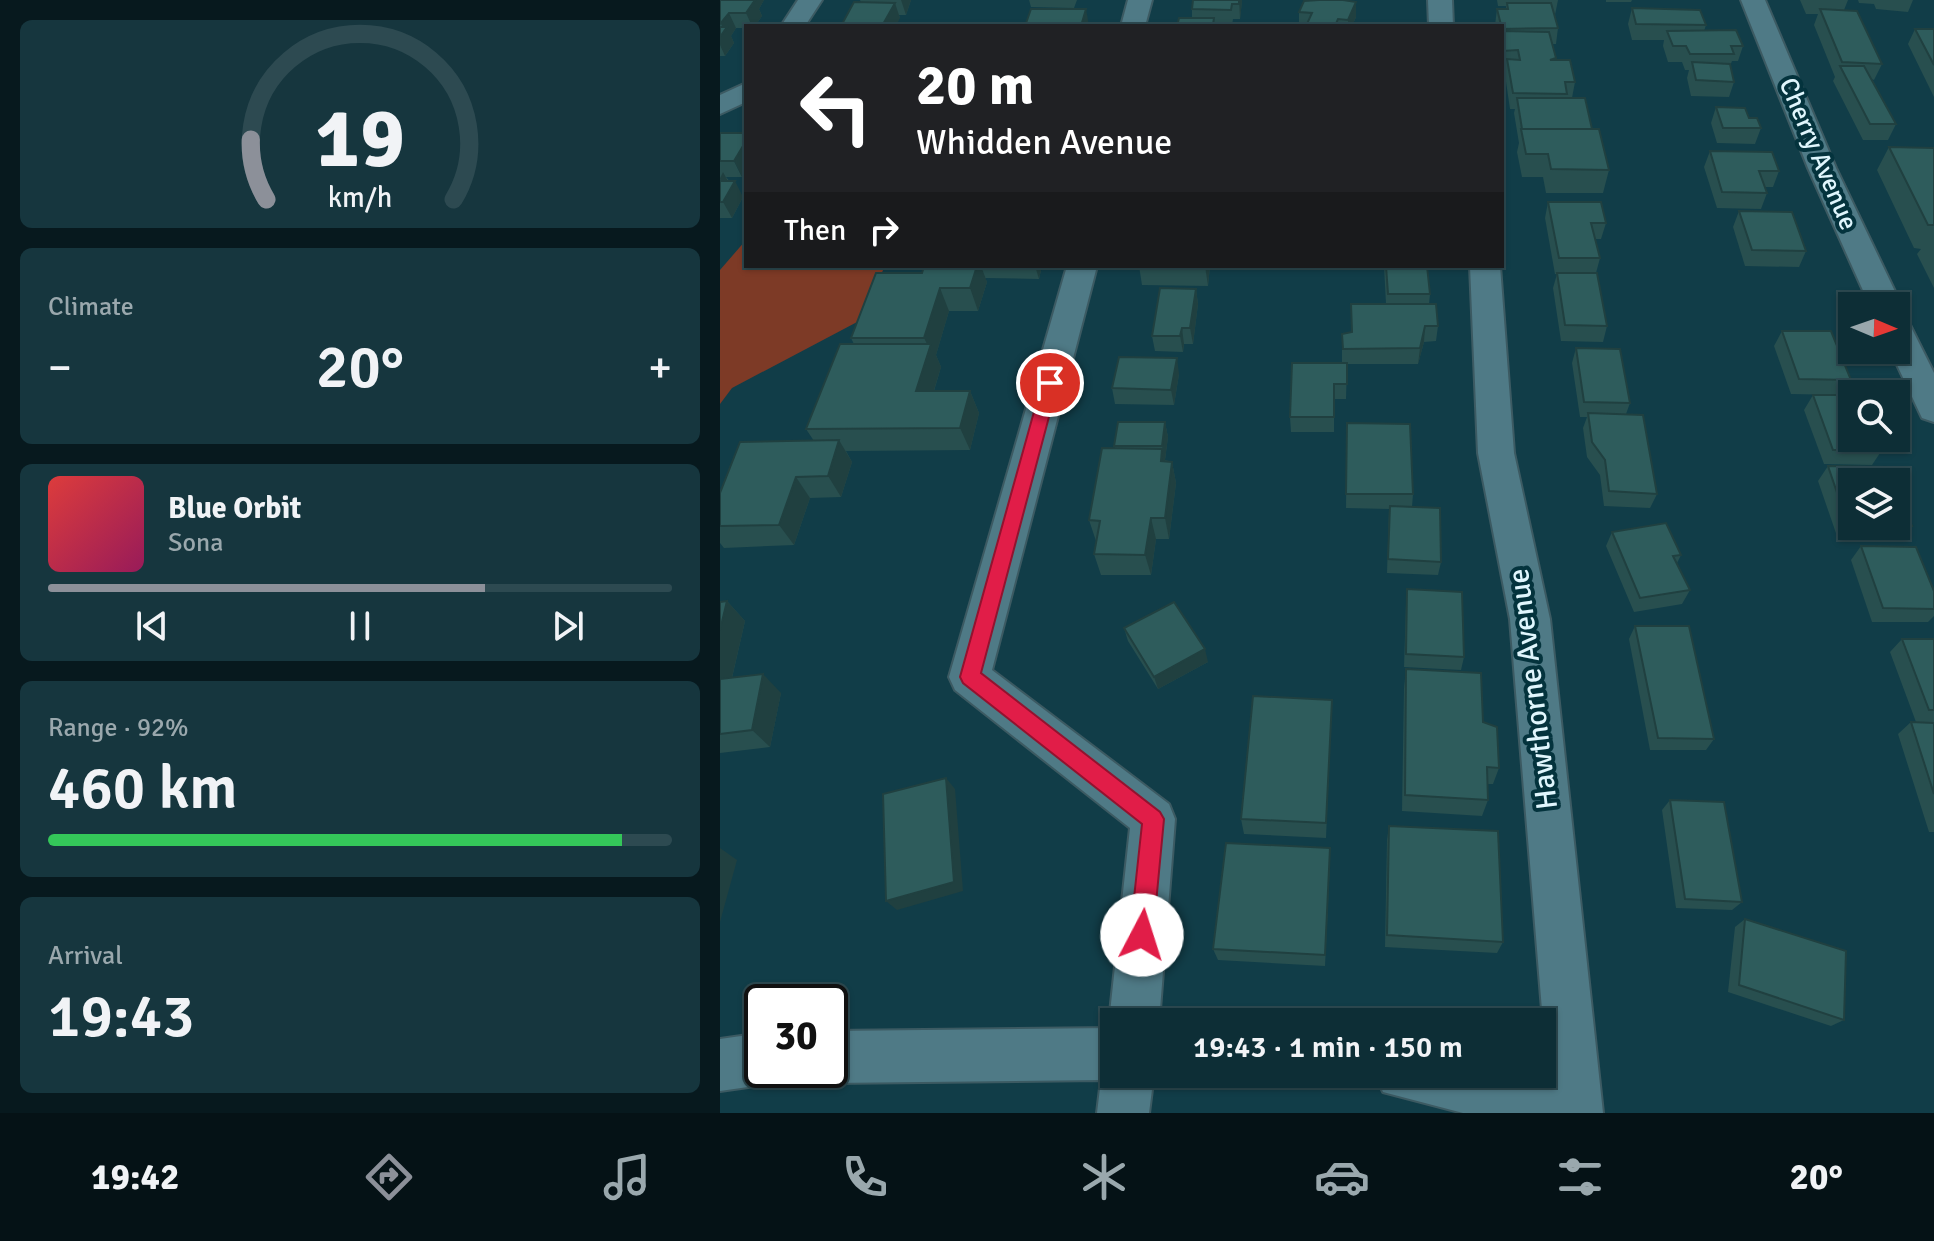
<!DOCTYPE html>
<meta charset="utf-8">
<style>
:root{--surface:#0d2e36;--page:#16363e;--text:#f1f3f6;--muted:#9aa8ad;--line:#2d4a51;--accent:#8c9099}
body{margin:0;font-family:Signika,sans-serif;background:var(--page);color:var(--text);height:100vh;display:flex;flex-direction:column;font-size:30px;white-space:nowrap}
*{box-sizing:border-box;margin:0}
p{font-size:26px;color:var(--muted)}
.icon{flex:none;width:44px;height:44px;fill:none;stroke:currentColor;stroke-width:2;stroke-linecap:round;stroke-linejoin:round}
.map{position:relative;flex:1;overflow:hidden}
.drawer{display:flex;flex-direction:column;gap:20px;padding:20px;background:#07191e;width:720px}
.drawer>*{flex:none}
.top-card{position:absolute;left:24px;top:24px;width:760px;height:244px;border-radius:0px;box-shadow:0 2px 6px #0004,0 0 0 2px var(--line);background:#202124;color:#fff;overflow:hidden}
.needle{width:52px;rotate:92deg}
.buttons{position:absolute;left:1118px;top:292px;display:grid;gap:16px}
.buttons a{display:grid;place-items:center;width:72px;height:72px;border-radius:0px;background:var(--surface);box-shadow:0 2px 6px #0004,0 0 0 2px var(--line);font-size:40px}
.speed{position:absolute;left:24px;top:984px;display:flex;gap:16px;font-size:40px;font-weight:700;text-align:center}
.speed>*{display:grid;place-content:center;width:104px;height:104px;border-radius:50%;background:var(--surface);box-shadow:0 2px 6px #0004,0 0 0 2px var(--line);line-height:1}
.speed .limit{border:4px solid #111;border-radius:12px;background:#fff;color:#111}
.pin{position:absolute;display:grid;place-items:center;width:68px;height:68px;color:#fff;margin:-34px;border:4px solid #fff;border-radius:50%;box-shadow:0 2px 8px #0007}
.me{position:absolute;width:88px;margin:-44px;rotate:5deg;stroke-linejoin:round;filter:drop-shadow(0 0 6px #0008)}
.turn{display:flex;align-items:center;gap:28px;height:168px;padding:0 40px;font-size:36px}
.turn .icon{width:104px;height:104px;stroke-width:2.5}
.turn b{display:block;font-size:56px;line-height:68px}
.then{display:flex;align-items:center;height:76px;padding:0 40px;background:#0003;gap:16px;font-size:30px}
.big{font-size:60px;font-weight:600;line-height:1.1}
.drawer .widget{flex:1;display:flex;flex-direction:column;justify-content:center;gap:12px;min-width:0;padding:0 28px;border-radius:12px;background:var(--page)}
.drawer .dial{align-items:center;gap:0}
.dial svg{height:208px;overflow:visible;fill:none;stroke:var(--line);stroke-width:7;stroke-linecap:round;text-anchor:middle}
.dial text{fill:var(--text);stroke:none}
.song{display:flex;align-items:center;gap:24px}
.cover{width:96px;height:96px;border-radius:12px;background:linear-gradient(135deg,hsl(0 70% 55%),hsl(330 70% 35%))}
.played{height:8px;border-radius:4px;background:linear-gradient(90deg,var(--accent) 70%,var(--line) 70%)}
.keys{display:flex;justify-content:space-around;direction:ltr}
.heat{display:flex;justify-content:space-between;align-items:center;font-size:44px;direction:ltr}
.charge{height:12px;border-radius:6px;background:linear-gradient(90deg,#34c759 92%,var(--line) 0)}
.trip{position:absolute;left:380px;top:1008px;width:456px;height:80px;border-radius:0px;background:var(--surface);box-shadow:0 2px 6px #0004,0 0 0 2px var(--line);font-weight:600;line-height:80px;text-align:center}
.dock{display:flex;height:128px;justify-content:space-around;align-items:center;background:#051216;color:var(--muted)}
.dock .icon{width:56px;height:56px}
.dock .active{color:var(--accent)}
.dock b{font-size:36px;color:var(--text)}
main{display:flex;flex:1;min-height:0}
.map>svg:first-child{display:block}
.green{fill:#7d3a26}
.lines{fill:none;stroke-linecap:round;stroke-linejoin:round}
.minor-casing{stroke:#3c5a62;stroke-width:4}
.minor{fill:#4f7a86;fill-rule:evenodd}
.wall{fill:#284f4f}
.shaded-wall{fill:#204040}
.building{fill:#2e5c5c;stroke:#204040;stroke-width:2}
.route{fill:#e11d48;stroke:#92132f;stroke-width:2}
.labels{text-anchor:middle;dominant-baseline:central;stroke-width:8;stroke-linejoin:round;paint-order:stroke}
.far-street-label{font-size:26px;fill:#e0f6fd;stroke:#04333d}
.street-label{font-size:30px;fill:#e0f6fd;stroke:#04333d}
</style>
<main>
<section class="drawer">
<div class="widget dial"><svg viewBox="0 0 100 80">
<path d="M14 69A42 42 0 1 1 86 69"/>
<path d="M14 69A42 42 0 0 1 8 46" stroke="#8c9099"/>
<text x="50" y="56" font-size="32" font-weight="700">19</text>
<text x="50" y="72" font-size="11">km/h</text>
</svg></div>
<div class="widget"><p>Climate</p>
<div class="heat"><a>−</a><b class="big">20°</b><a>+</a></div>
</div>
<div class="widget">
<div class="song"><i class="cover"></i><div><b>Blue Orbit</b><p>Sona</p></div></div>
<div class="played"></div>
<div class="keys"><svg class="icon" aria-label="previous" viewBox="0 0 24 24"><path d="M18 5L8 12l10 7zM5 5v14"/></svg><svg class="icon" aria-label="pause" viewBox="0 0 24 24"><path d="M8 5v14M16 5v14"/></svg><svg class="icon" aria-label="next" viewBox="0 0 24 24"><path d="M6 5l10 7-10 7zM19 5v14"/></svg></div>
</div>
<div class="widget"><p>Range · 92%</p><b class="big">460 km</b><div class="charge"></div></div>
<div class="widget"><p>Arrival</p><b class="big">19:43</b></div>
</section>
<div class="map">
<svg width="1214" height="1113" viewBox="0 0 1214 1113">
<rect width="100%" height="100%" fill="#113d48"/>
<polygon class="green" points="26,240 26,266 165,266 139,321 12,388 0,404 0,270"/>
<g class="lines">
<defs>
<g id="minor">
<polygon points="78,0 102,0 85,26 61,26"/>
<polygon points="408,0 432,0 425,26 401,26"/>
<polygon points="708,0 732,0 733,26 709,26"/>
<polygon points="1021,0 1045,0 1116,168 1182,306 1177,314 1176,306 1150,306 1088,168"/>
<polygon points="26,83 26,102 0,114 0,95"/>
<polygon points="347,266 377,266 272,670 449,804 455,819 439,1022 394,1022 394,1074 434,1074 429,1113 377,1113 381,1080 110,1083 92,1075 90,1070 110,1070 110,1031 392,1028 389,1022 410,828 235,690 229,677"/>
<polygon points="750,266 780,266 794,453 830,619 883,1113 743,1113 663,1092 655,1074 793,1074 828,1083 790,619 758,453"/>
<polygon points="1176,316 1187,319 1214,373 1214,422 1202,418 1170,350 1176,350"/>
<polygon points="42,1033 42,1070 63,1070 60,1077 42,1085 0,1091 0,1039"/>
</g>
</defs>
<use href="#minor" class="minor-casing"/>
<use href="#minor" class="minor"/>
</g>
<g class="wall">
<polygon points="0,0 44,0 39,9 42,16 35,26 26,26 26,28 16,28 11,36 14,43 5,56 0,56"/>
<polygon points="140,0 191,0 186,15 179,15 180,18 141,2"/>
<polygon points="309,0 357,0 354,8 311,7"/>
<polygon points="473,0 522,0 520,19 513,19 512,25 457,26 472,18 472,9"/>
<polygon points="777,0 838,0 835,15 838,28 836,44 832,44 836,60 855,82 852,98 872,129 889,170 883,193 826,193 823,177 802,177 797,152 799,143 794,113 795,109 790,109 785,75 786,66 782,66 782,26 775,26 775,25 777,9 786,9 786,6 778,6"/>
<polygon points="886,0 912,0 911,2 886,2"/>
<polygon points="1080,0 1128,0 1124,10 1162,64 1154,80 1152,79 1176,124 1168,140 1143,140 1113,81 1115,77 1094,25 1098,14 1086,14"/>
<polygon points="1138,0 1193,0 1188,12 1156,9 1154,4 1139,3"/>
<polygon points="912,8 986,25 984,31 1023,46 1018,61 1012,61 1010,66 1014,82 1009,97 971,96 967,78 969,70 965,70 962,62 948,62 943,46 944,40 912,40 908,24"/>
<polygon points="579,12 636,17 632,26 579,26"/>
<polygon points="1195,29 1214,29 1214,97 1188,44"/>
<polygon points="996,107 1029,118 1041,128 1035,144 997,143 991,123"/>
<polygon points="0,133 22,177 6,177 23,197 12,218 0,218"/>
<polygon points="1169,147 1214,148 1214,288 1197,254 1201,249 1194,248 1157,170"/>
<polygon points="990,151 1059,171 1053,187 1045,187 1047,193 1041,209 997,208 984,167"/>
<polygon points="828,202 886,223 881,239 875,239 880,258 876,273 887,326 883,342 841,341 833,288 837,274 835,274 825,218"/>
<polygon points="1019,211 1086,251 1079,267 1025,266 1013,227"/>
<polygon points="204,266 322,266 319,279 265,278 267,282 258,311 229,311 216,355 221,367 214,391 250,391 259,413 250,450 126,451 132,462 121,497 90,498 74,545 4,548 0,543 0,493 94,441 86,429 134,344 131,338 202,273"/>
<polygon points="419,266 490,266 488,286 422,285"/>
<polygon points="664,266 707,266 710,294 709,304 718,326 716,341 704,342 698,364 627,364 626,399 614,399 614,432 571,432 570,417 622,363 622,334 631,332 631,304 666,304"/>
<polygon points="476,289 478,304 473,344 464,344 463,352 435,351 432,336"/>
<polygon points="1062,331 1131,380 1122,395 1071,394 1054,346"/>
<polygon points="856,348 910,403 906,414 937,494 930,508 884,506 880,475 867,457 863,428 867,417 860,417 852,363"/>
<polygon points="459,374 454,405 395,404 392,388"/>
<polygon points="1093,395 1162,450 1152,465 1104,464 1084,410"/>
<polygon points="445,422 448,437 445,460 452,462 456,483 449,539 436,539 431,575 381,575 374,554 376,541 369,520 395,448 394,446"/>
<polygon points="627,423 693,494 692,507 721,562 718,575 667,573 669,509 626,508"/>
<polygon points="1108,466 1132,482 1132,526 1192,526 1180,541 1118,539 1098,481"/>
<polygon points="892,532 961,555 957,563 970,590 962,604 914,612 886,546"/>
<polygon points="1141,546 1214,591 1214,616 1208,622 1152,622 1131,560"/>
<polygon points="687,589 744,657 741,670 684,667 686,603"/>
<polygon points="7,601 25,621 12,678 61,693 50,747 0,753 0,602"/>
<polygon points="915,626 994,739 986,750 930,750 909,639"/>
<polygon points="404,628 488,662 438,689 408,641"/>
<polygon points="1182,639 1214,639 1214,832 1209,832 1178,734 1191,722 1196,722 1170,652"/>
<polygon points="686,669 763,722 779,768 773,784 767,784 768,800 762,816 682,811 684,688"/>
<polygon points="612,700 606,838 524,834 521,819"/>
<polygon points="950,800 1022,902 1012,910 956,908 942,810"/>
<polygon points="669,826 783,942 777,953 665,947 667,840"/>
<polygon points="610,863 605,966 498,960 493,949"/>
<polygon points="1025,919 1124,1020 1111,1026 1008,992 1015,927"/>
</g>
<g class="shaded-wall">
<polygon points="30,0 44,0 39,9 42,16 35,26 32,26 26,13"/>
<polygon points="181,0 191,0 186,15"/>
<polygon points="519,0 522,0 522,2 520,19"/>
<polygon points="636,2 636,17 632,26 628,26 628,20"/>
<polygon points="175,3 180,18 176,26 162,26"/>
<polygon points="366,9 369,26 361,26"/>
<polygon points="9,13 16,28 11,36 14,43 5,56 0,45 0,37 5,30 1,24"/>
<polygon points="26,141 26,170 22,177 14,161"/>
<polygon points="3,172 11,187 15,181 23,197 12,218 3,202 0,178"/>
<polygon points="257,266 261,266 267,282 258,311 250,288"/>
<polygon points="315,266 322,266 319,279"/>
<polygon points="485,266 490,266 488,286"/>
<polygon points="220,288 229,311 216,355 221,367 207,413 196,391 210,350 204,338"/>
<polygon points="476,289 478,304 473,344 470,328"/>
<polygon points="705,326 704,342 698,364 700,348"/>
<polygon points="462,328 464,344 463,352 460,336"/>
<polygon points="457,358 459,374 454,405 451,390"/>
<polygon points="250,391 259,413 250,450 240,428"/>
<polygon points="445,422 448,437 445,460 447,470 441,461"/>
<polygon points="119,440 132,462 121,497 108,476"/>
<polygon points="452,462 456,483 449,539 445,518"/>
<polygon points="76,477 90,498 74,545 59,525"/>
<polygon points="431,518 436,539 431,575 425,555"/>
<polygon points="7,601 25,621 7,699 0,692 0,630"/>
<polygon points="485,649 488,662 438,689 434,677"/>
<polygon points="43,674 61,693 50,747 32,730"/>
<polygon points="226,778 235,789 243,891 177,910 166,901"/>
<polygon points="0,848 17,860 0,922"/>
</g>
<g class="building">
<polygon points="0,0 35,0 26,13 9,13 0,24"/>
<polygon points="473,0 519,0 519,4 512,4 511,10 472,9"/>
<polygon points="599,0 623,0 636,2 628,20 618,19 615,26 586,26 592,13 579,12 584,1"/>
<polygon points="134,2 175,3 162,26 121,26"/>
<polygon points="787,3 831,3 838,28 782,29 777,9 788,9"/>
<polygon points="912,8 980,10 986,25 916,24"/>
<polygon points="311,9 366,9 361,26 305,26"/>
<polygon points="1100,9 1137,11 1162,64 1122,62"/>
<polygon points="459,18 494,18 493,25 506,25 506,26 457,26"/>
<polygon points="0,27 7,27 0,37"/>
<polygon points="1195,29 1214,29 1214,65"/>
<polygon points="1016,30 1023,46 1011,46 1014,54 970,54 966,46 953,46 947,31"/>
<polygon points="782,31 829,32 836,58 830,60 850,60 855,82 845,82 847,94 793,93 787,59 800,60 798,50 782,51"/>
<polygon points="972,62 1010,64 1014,82 976,80"/>
<polygon points="1120,66 1144,66 1176,124 1150,124"/>
<polygon points="797,98 865,98 872,129 802,129"/>
<polygon points="996,107 1025,108 1029,118 1037,118 1041,128 1003,128"/>
<polygon points="801,129 879,129 889,170 831,169 828,154 806,154"/>
<polygon points="0,133 26,133 26,141 14,161 0,161"/>
<polygon points="1169,147 1214,148 1214,225 1208,225"/>
<polygon points="990,151 1052,152 1059,171 1039,171 1047,193 1002,192"/>
<polygon points="0,181 15,181 3,202 0,202"/>
<polygon points="828,202 881,202 886,223 871,223 880,258 839,258"/>
<polygon points="1019,211 1072,212 1086,251 1032,250"/>
<polygon points="204,266 257,266 250,288 220,288 204,338 131,338 156,273 202,273"/>
<polygon points="666,266 707,266 710,294 668,294"/>
<polygon points="837,273 877,273 887,326 845,325"/>
<polygon points="440,288 476,289 470,328 462,328 460,336 432,336"/>
<polygon points="631,304 716,304 718,326 705,326 700,348 623,349 622,334 632,332"/>
<polygon points="1062,331 1111,331 1131,380 1079,379"/>
<polygon points="120,344 211,344 196,391 250,391 240,428 86,429"/>
<polygon points="856,348 900,349 910,403 864,402"/>
<polygon points="399,357 457,358 451,390 392,388"/>
<polygon points="572,363 627,363 627,384 614,384 614,417 570,417"/>
<polygon points="1093,395 1132,395 1132,438 1157,438 1162,450 1113,450"/>
<polygon points="868,413 923,415 937,494 889,491 885,460 872,442"/>
<polygon points="398,422 445,422 442,446 394,446"/>
<polygon points="627,423 690,424 693,494 626,494"/>
<polygon points="119,440 108,476 76,477 59,525 0,526 0,493 20,442"/>
<polygon points="382,448 442,449 441,461 452,462 445,518 431,518 425,555 374,554 380,521 369,520"/>
<polygon points="1108,466 1168,467 1174,482 1132,482 1132,525 1128,525"/>
<polygon points="1176,487 1192,526 1172,526 1176,526"/>
<polygon points="670,506 720,508 721,562 668,559"/>
<polygon points="946,523 961,555 953,556 970,590 920,598 892,532"/>
<polygon points="1141,546 1196,547 1214,591 1214,609 1163,608"/>
<polygon points="687,589 742,592 744,657 686,654"/>
<polygon points="7,601 0,630 0,602"/>
<polygon points="454,602 485,649 434,677 404,628"/>
<polygon points="915,626 969,626 994,739 938,738"/>
<polygon points="1182,639 1214,639 1214,710 1209,710"/>
<polygon points="686,669 761,673 763,722 777,727 779,768 767,767 768,800 685,795"/>
<polygon points="43,674 32,730 0,734 0,679"/>
<polygon points="533,696 612,700 606,823 521,819"/>
<polygon points="1191,722 1214,723 1214,794"/>
<polygon points="226,778 234,882 166,901 163,794"/>
<polygon points="950,800 1004,802 1022,902 965,899"/>
<polygon points="669,826 778,831 783,942 667,935"/>
<polygon points="506,843 610,848 605,955 493,949"/>
<polygon points="1025,919 1126,951 1124,1020 1019,985"/>
</g>
<polygon class="route" points="330,377 338,383 261,673 440,812 444,819 433,935 430,943 422,946 414,943 410,935 422,824 243,683 240,677 322,383"/>
<g class="labels">
<g class="far-street-label">
<text transform="translate(1098 154) rotate(67)">Cherry Avenue</text>
</g>
<g class="street-label">
<text transform="translate(813 689) rotate(-97)">Hawthorne Avenue</text>
</g>
</g>
</svg>
<div class="buttons">
<a><svg class="needle" viewBox="-14 -14 28 28"><path d="M0-13l5 13h-10z" fill="#e53935"/><path d="M0 13l5-13h-10z" fill="#9aa8ad"/></svg></a>
<a><svg class="icon" aria-label="search" viewBox="0 0 24 24"><circle cx="10" cy="10" r="6"/><path d="M15 15l6 6"/></svg></a>
<a><svg class="icon" aria-label="layers" viewBox="0 0 24 24"><path d="M12 4l9 5-9 5-9-5zM3 14l9 5 9-5"/></svg></a>
</div>
<div class="speed"><div class="limit">30</div></div>
<div class="pin" style="left:330px;top:383px;background:#d93025"><svg class="icon" aria-label="arrive" viewBox="0 0 24 24"><path d="M6 21V4h12l-3 4 3 4H6"/></svg></div>
<svg class="me" style="left:422px;top:935px" viewBox="-20 -20 40 40"><circle r="19" fill="#fff"/><path d="M0-13L10 11 0 6-10 11z" fill="#e11d48"/></svg>
<div class="trip">19:43 · 1 min · 150 m</div>
<div class="top-card">
<div class="turn"><svg class="icon" aria-label="left" viewBox="0 0 24 24"><path d="M17 20v-9H6M10 6l-5 5 5 5"/></svg><div><b>20 m</b>Whidden Avenue</div></div>
<div class="then">Then<svg class="icon" aria-label="right" viewBox="0 0 24 24"><path d="M7 20v-9h11M14 6l5 5-5 5"/></svg></div>
</div>
</div>
</main>
<nav class="dock">
<b>19:42</b>
<svg class="icon active" aria-label="directions" viewBox="0 0 24 24"><path d="M12 3l9 9-9 9-9-9zM9 14v-3h6M13 9l2 2-2 2"/></svg>
<svg class="icon" aria-label="music" viewBox="0 0 24 24"><path d="M9 18V5l10-2v13"/><circle cx="6" cy="18" r="3"/><circle cx="16" cy="16" r="3"/></svg>
<svg class="icon" aria-label="phone" viewBox="0 0 24 24"><path d="M5 4h4l2 5-3 2q2 4 5 5l2-3 5 2v4C11 20 4 13 5 4z"/></svg>
<svg class="icon" aria-label="climate" viewBox="0 0 24 24"><path d="M12 3v18M4 7l16 10M4 17L20 7"/></svg>
<svg class="icon" aria-label="car" viewBox="0 0 24 24"><path d="M5 17H2v-5l4-1 3-4h7l3 4 3 1v5h-3M9 17h6M6 11h13"/><circle cx="7" cy="17" r="2"/><circle cx="17" cy="17" r="2"/></svg>
<svg class="icon" aria-label="filters" viewBox="0 0 24 24"><path d="M4 7h16M4 17h16"/><circle cx="9" cy="7" r="2"/><circle cx="15" cy="17" r="2"/></svg>
<b>20°</b>
</nav>
